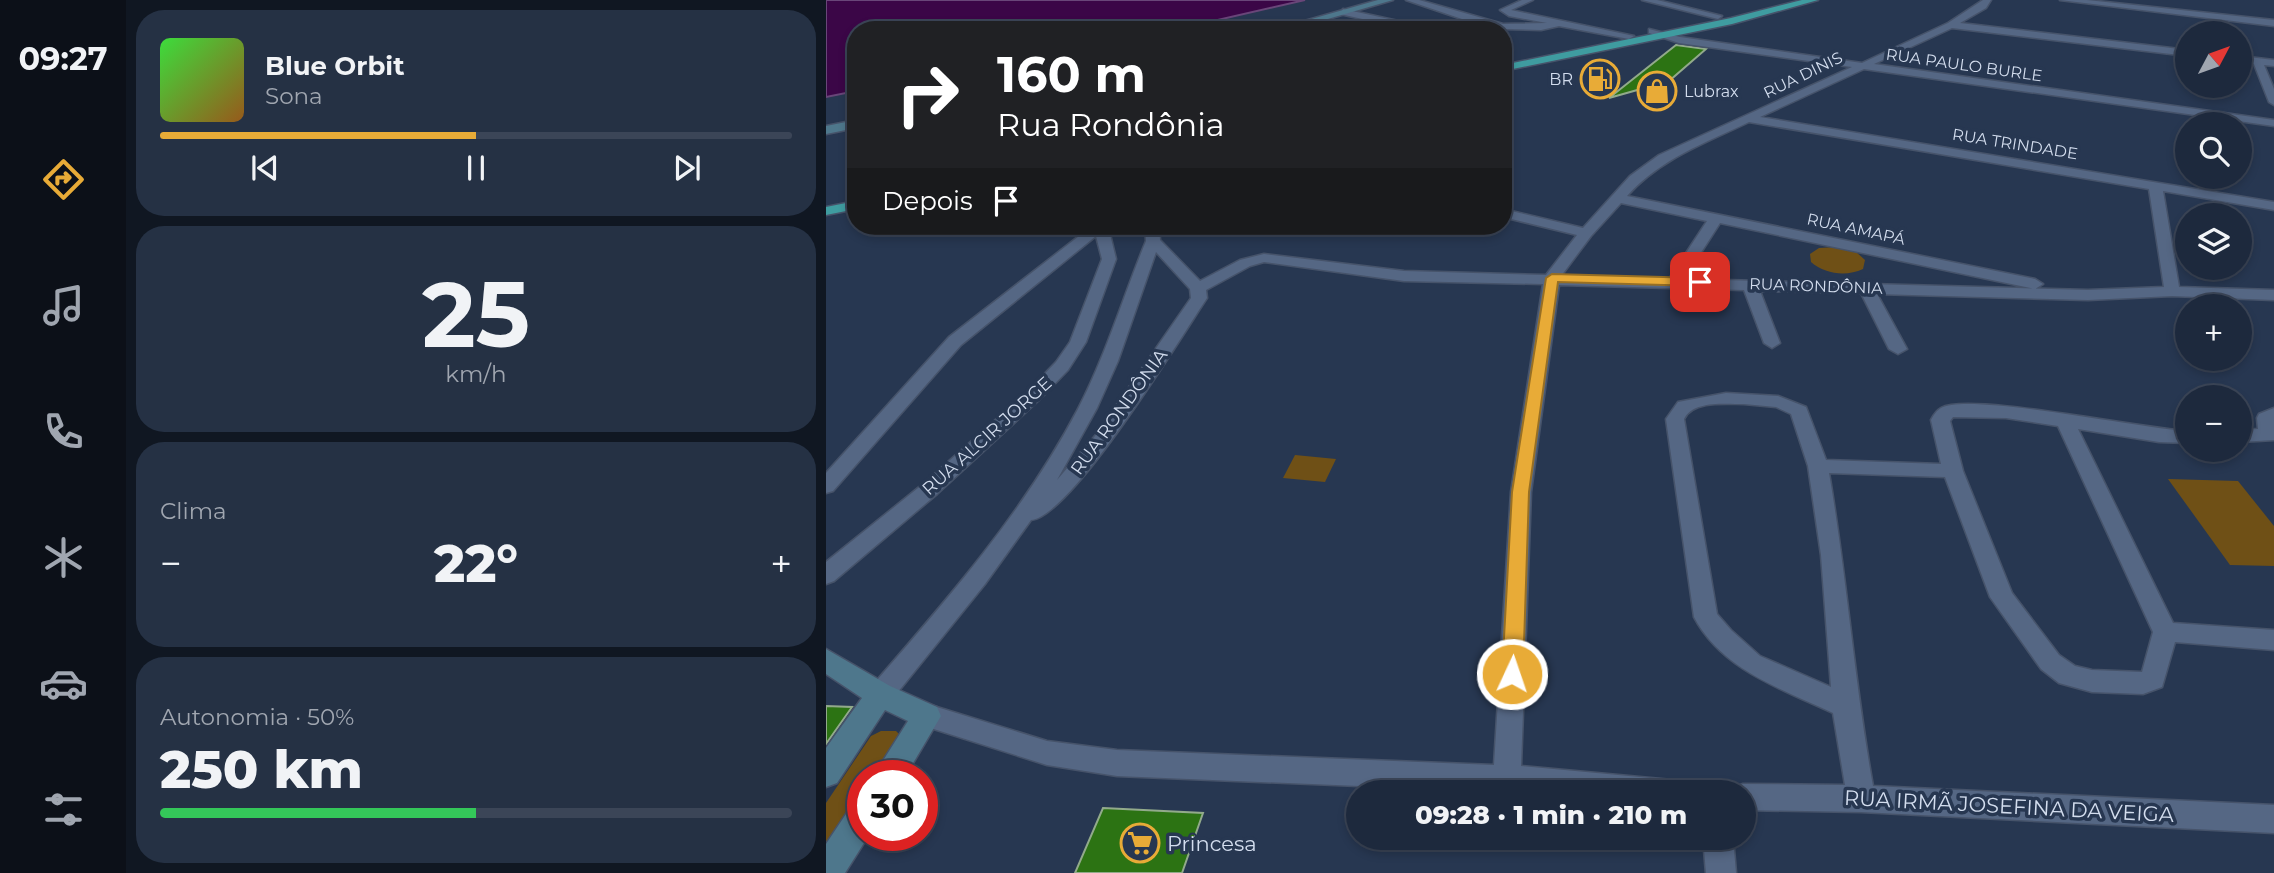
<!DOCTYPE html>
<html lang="pt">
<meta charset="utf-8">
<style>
:root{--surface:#1d293d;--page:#253144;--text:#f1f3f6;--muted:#a0a6b0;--line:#3b4557;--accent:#e8ab37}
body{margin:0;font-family:Montserrat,sans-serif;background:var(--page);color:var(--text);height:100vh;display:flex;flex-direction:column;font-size:26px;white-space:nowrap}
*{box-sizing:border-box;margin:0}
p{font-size:23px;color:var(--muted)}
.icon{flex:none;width:38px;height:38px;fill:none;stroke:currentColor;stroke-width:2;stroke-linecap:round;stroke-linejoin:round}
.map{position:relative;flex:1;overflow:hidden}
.side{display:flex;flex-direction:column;gap:10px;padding:10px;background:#101722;width:700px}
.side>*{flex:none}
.top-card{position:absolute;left:21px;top:21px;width:665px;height:214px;border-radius:28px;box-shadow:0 4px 10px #0003,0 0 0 2px var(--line);background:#202124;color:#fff;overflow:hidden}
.needle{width:46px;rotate:49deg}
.fabs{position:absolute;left:1349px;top:21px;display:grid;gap:14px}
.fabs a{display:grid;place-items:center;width:77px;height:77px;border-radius:50%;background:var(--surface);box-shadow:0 4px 10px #0003,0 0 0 2px var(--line);font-size:35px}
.speed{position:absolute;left:21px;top:760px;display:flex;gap:14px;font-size:35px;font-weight:700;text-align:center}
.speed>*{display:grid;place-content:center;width:91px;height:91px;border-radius:50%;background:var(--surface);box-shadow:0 4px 10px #0003,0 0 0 2px var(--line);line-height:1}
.speed .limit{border:10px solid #d22;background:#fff;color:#111}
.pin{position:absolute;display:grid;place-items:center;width:60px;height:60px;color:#fff;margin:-30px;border-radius:14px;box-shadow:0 4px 10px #0006}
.me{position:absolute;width:77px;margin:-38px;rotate:3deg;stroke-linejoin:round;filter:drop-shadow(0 0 5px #0008)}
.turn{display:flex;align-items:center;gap:24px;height:147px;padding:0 35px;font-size:32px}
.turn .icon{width:91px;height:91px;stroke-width:2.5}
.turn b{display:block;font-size:49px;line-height:60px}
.then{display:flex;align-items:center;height:66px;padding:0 35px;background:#0003;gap:14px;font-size:26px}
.big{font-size:52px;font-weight:800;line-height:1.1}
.side .card{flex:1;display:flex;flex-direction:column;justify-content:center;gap:10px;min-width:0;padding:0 24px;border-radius:28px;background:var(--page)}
.side .dial{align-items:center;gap:0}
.dial b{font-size:91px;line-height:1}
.song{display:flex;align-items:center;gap:21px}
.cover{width:84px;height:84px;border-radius:10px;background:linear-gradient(135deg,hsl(120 70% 55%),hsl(30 70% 35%))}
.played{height:7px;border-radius:4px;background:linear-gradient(90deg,var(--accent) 50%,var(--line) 50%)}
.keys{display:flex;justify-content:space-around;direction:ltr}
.heat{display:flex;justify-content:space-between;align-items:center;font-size:38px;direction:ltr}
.charge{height:10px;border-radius:5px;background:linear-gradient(90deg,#34c759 50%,var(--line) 0)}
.trip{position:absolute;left:520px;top:780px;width:410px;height:70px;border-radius:35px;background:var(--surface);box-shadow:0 4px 10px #0003,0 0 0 2px var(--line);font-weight:800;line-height:70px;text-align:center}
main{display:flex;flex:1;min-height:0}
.tab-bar{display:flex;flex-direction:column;width:126px;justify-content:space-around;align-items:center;background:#0c1018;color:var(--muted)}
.tab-bar .icon{width:49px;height:49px}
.tab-bar .selected{color:var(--accent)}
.tab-bar b{font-size:32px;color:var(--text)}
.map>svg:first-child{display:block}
.green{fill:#6f5016}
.water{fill:#3b0647;stroke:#694679;stroke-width:2}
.building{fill:#2c7313;stroke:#92aa8b;stroke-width:2}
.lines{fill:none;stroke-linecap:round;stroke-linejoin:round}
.street-casing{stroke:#46536a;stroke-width:3}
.secondary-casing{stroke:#46536a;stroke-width:3}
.highway-casing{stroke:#46536a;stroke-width:3}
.street{fill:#556784;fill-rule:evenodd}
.secondary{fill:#4e778c;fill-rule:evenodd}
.highway{fill:#3f9ca0;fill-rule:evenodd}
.route{fill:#e8ab37;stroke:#976f24;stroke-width:2}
.labels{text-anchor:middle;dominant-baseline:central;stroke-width:7;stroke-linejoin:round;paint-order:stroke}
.far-street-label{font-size:16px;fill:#d3ddee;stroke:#273751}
.far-poi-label{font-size:16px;fill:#d3ddee;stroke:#273751;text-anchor:end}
.street-label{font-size:18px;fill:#d3ddee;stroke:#273751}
.near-street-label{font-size:21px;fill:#d3ddee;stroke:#273751}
.near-poi-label{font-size:21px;fill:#d3ddee;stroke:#273751;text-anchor:start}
</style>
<main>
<nav class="tab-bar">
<b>09:27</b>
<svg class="icon selected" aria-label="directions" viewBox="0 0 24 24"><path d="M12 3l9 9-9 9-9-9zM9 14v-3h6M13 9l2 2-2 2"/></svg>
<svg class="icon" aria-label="music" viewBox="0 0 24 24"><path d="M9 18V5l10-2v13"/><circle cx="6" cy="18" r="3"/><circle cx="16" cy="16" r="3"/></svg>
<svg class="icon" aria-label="phone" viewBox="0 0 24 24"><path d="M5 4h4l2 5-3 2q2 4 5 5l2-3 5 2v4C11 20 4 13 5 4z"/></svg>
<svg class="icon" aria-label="climate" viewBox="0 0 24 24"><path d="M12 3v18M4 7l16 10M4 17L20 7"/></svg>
<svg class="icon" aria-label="car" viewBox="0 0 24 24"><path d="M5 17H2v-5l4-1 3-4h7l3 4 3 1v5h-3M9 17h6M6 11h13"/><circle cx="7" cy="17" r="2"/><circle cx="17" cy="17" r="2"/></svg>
<svg class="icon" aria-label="filters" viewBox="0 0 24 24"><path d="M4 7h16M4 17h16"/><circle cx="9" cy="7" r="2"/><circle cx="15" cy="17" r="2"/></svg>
</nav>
<section class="side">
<div class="card">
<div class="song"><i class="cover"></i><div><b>Blue Orbit</b><p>Sona</p></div></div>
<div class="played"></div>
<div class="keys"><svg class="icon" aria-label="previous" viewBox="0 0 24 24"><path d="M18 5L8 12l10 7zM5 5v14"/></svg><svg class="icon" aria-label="pause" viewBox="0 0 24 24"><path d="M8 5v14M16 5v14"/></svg><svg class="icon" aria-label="next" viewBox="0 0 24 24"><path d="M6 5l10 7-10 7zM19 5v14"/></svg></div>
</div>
<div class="card dial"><b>25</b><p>km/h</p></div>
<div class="card"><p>Clima</p>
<div class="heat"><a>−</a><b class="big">22°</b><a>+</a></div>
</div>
<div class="card"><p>Autonomia · 50%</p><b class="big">250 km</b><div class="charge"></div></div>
</section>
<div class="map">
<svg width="1448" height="873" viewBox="0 0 1448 873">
<rect width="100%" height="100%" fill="#273751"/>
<g class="green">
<path d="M1010,247L1029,251L1039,260L1037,269C1020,277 999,274 985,262L984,254L993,248Z"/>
<polygon points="469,455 510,459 499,482 457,478"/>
<polygon points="1342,479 1412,481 1448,526 1448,566 1404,565"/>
<polygon points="55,731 70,731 78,739 54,775 37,775 37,801 0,857 0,803 45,736"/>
</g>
<polygon class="water" points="0,0 479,0 348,30 30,30 30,91 0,97"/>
<g class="building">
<polygon points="850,45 880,49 843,81 783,98"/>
<polygon points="0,706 26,707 0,744"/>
<polygon points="277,808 377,813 356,873 249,873"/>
</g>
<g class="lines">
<defs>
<g id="street">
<polygon points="580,0 593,0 677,24 721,23 683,16 674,10 696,0 707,0 685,10 808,36 803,39 733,26 715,30 677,29 636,19"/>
<polygon points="816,0 831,0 896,16 892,19"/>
<path d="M1157,0H1165L1160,8L1134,23L1362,50V56L1126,28L1048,64L1448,120V126L1038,69L934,117L1448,202V210L1337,191L1353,287L1448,290V300L1346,296L1262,300L1051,294L1081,349L1072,354L1063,349L1035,293L934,291L954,343L946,348L938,343L918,290L733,285L705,492L695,766L846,780L856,784L860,793H700L291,776L221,765L92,724L88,716L92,708L101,704L221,741L291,750L668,765L685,492L717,284L578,281L438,262L424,266L380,290L381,298C355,337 245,517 205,520L159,584L63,703L54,706L45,703L41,695L45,687C121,600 198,512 252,409C280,355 297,297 320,241L319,226H333L334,240L374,281L414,260L438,254L578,271L720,275L751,235L677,217V209L757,228L804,176L833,155L1026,67L853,43L823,33V29L854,37L1036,63L1122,23ZM923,122L1323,189L1338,287L1262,290L858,279L894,223L1209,289L1217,284L1209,279L801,196C834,159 879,143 923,122ZM795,203L881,221L843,279L735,276L765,236ZM330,252L364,289L365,298L269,436L231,480L271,408L292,361Z"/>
<polygon points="1234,0 1261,0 1448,20 1448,26"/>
<polygon points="517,9 586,24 590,27 586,30 514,14"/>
<polygon points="474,21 502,28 503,30 471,26 470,24"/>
<polygon points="1414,56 1448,60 1448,66 1438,65 1448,89 1448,105 1443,102 1428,64 1414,62"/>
<polygon points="266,226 282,226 290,259 260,342 242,370 213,400 111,494 8,581 0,584 0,562 97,484 201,392 230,362 244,342 276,259 270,236 135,345 7,491 0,493 0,473 123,337"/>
<path d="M900,393L952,396L980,407L1000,460L1115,464L1105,420C1107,416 1111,410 1115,408C1143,392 1316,429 1362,431V443L1333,442L1252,429L1347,623L1448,630V650L1349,642L1336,687L1317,694L1266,692L1233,683L1215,669L1164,597L1119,477L1003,473C1021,577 1028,682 1047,786L1448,805V833L1035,812L917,810V793H905L907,788L917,784L1019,785L1007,713C956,689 896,670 868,617L840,419L852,402ZM918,404L950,407L965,414L982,466L995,555L1005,687L934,656L905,630L891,614L858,419C867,400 900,404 918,404ZM1127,417L1180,418L1232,426L1327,632L1316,672L1266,670L1249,666L1233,655L1186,593L1137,471L1124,421Z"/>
<polygon points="1448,408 1448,440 1414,442 1414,430 1432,429 1431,418 1433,414"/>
<polygon points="877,838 907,838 910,873 880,873"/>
</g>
<g id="secondary">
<polygon points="552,0 567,0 464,30 447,30"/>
<polygon points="30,120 30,128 0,134 0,126"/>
<polygon points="0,649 64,686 111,707 115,716 80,775 48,775 82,721 59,710 11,783 0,787 0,748 36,698 0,674"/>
<polygon points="37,801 37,835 43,835 19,873 0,873 0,844 26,805"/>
</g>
<g id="highway">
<polygon points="976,0 992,0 906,24 677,71 677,65 905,18"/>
<polygon points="30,201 30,209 0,215 0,207"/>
</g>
</defs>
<use href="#street" class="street-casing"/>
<use href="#secondary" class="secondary-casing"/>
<use href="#highway" class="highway-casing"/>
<use href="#street" class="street"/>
<use href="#secondary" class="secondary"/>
<use href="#highway" class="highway"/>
</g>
<polygon class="route" points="726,274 874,278 880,282 874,286 732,282 703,492 697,674 694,680 686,683 679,680 676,674 686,492 720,278"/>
<defs>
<symbol id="fuel-ring" viewBox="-11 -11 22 22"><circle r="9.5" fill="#273751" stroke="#e8ab37" stroke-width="1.5"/><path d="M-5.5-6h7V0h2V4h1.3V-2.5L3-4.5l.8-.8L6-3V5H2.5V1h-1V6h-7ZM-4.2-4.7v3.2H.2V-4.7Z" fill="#e8ab37"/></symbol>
<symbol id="shop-ring" viewBox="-11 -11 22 22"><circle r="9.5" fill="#273751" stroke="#e8ab37" stroke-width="1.5"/><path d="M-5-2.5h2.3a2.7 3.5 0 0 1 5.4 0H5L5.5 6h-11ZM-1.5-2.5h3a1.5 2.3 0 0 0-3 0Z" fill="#e8ab37"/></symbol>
<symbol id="supermarket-ring" viewBox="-11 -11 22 22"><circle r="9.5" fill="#273751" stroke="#e8ab37" stroke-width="1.5"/><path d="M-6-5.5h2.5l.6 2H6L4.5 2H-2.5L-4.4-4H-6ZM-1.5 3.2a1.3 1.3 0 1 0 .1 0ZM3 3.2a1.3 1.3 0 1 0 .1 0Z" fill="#e8ab37"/></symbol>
</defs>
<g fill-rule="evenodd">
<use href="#fuel-ring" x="752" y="57" width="44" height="44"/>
<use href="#shop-ring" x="809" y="69" width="44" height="44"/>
<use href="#supermarket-ring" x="292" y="821" width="44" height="44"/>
</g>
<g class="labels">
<g class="far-street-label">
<text transform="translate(1138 65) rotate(8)">RUA PAULO BURLE</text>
<text transform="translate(977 75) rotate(-26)">RUA DINIS</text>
<text transform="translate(1189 144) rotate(9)">RUA TRINDADE</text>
<text transform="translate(1030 229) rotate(12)">RUA AMAPÁ</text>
<text transform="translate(990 286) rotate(2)">RUA RONDÔNIA</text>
</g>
<g class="far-poi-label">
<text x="747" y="79">BR</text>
<text x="858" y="91" text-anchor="start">Lubrax</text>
</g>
<g class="street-label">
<text transform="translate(293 412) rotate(-54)">RUA RONDÔNIA</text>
<text transform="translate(161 436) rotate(-42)">RUA ALCIR JORGE</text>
</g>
<g class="near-street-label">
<text transform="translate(1183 806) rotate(3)">RUA IRMÃ JOSEFINA DA VEIGA</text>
</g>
<g class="near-poi-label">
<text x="341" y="843">Princesa</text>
</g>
</g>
</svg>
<div class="fabs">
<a><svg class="needle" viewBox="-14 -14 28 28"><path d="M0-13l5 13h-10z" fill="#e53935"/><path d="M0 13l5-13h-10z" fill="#a0a6b0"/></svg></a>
<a><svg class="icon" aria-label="search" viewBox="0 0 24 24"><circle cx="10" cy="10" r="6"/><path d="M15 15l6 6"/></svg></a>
<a><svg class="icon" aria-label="layers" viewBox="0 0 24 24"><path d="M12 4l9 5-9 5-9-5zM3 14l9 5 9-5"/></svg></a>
<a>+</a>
<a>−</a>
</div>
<div class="speed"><div class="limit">30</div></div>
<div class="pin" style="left:874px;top:282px;background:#d93025"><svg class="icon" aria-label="arrive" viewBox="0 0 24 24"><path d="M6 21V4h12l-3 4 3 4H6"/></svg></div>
<svg class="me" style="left:686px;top:674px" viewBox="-20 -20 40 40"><circle r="17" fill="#e8ab37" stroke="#fff" stroke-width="3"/><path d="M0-11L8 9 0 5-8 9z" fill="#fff"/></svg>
<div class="trip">09:28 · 1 min · 210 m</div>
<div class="top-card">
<div class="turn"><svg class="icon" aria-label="right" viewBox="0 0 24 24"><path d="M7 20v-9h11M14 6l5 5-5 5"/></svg><div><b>160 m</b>Rua Rondônia</div></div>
<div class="then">Depois<svg class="icon" aria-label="arrive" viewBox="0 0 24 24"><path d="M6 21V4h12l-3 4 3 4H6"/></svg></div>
</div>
</div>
</main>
